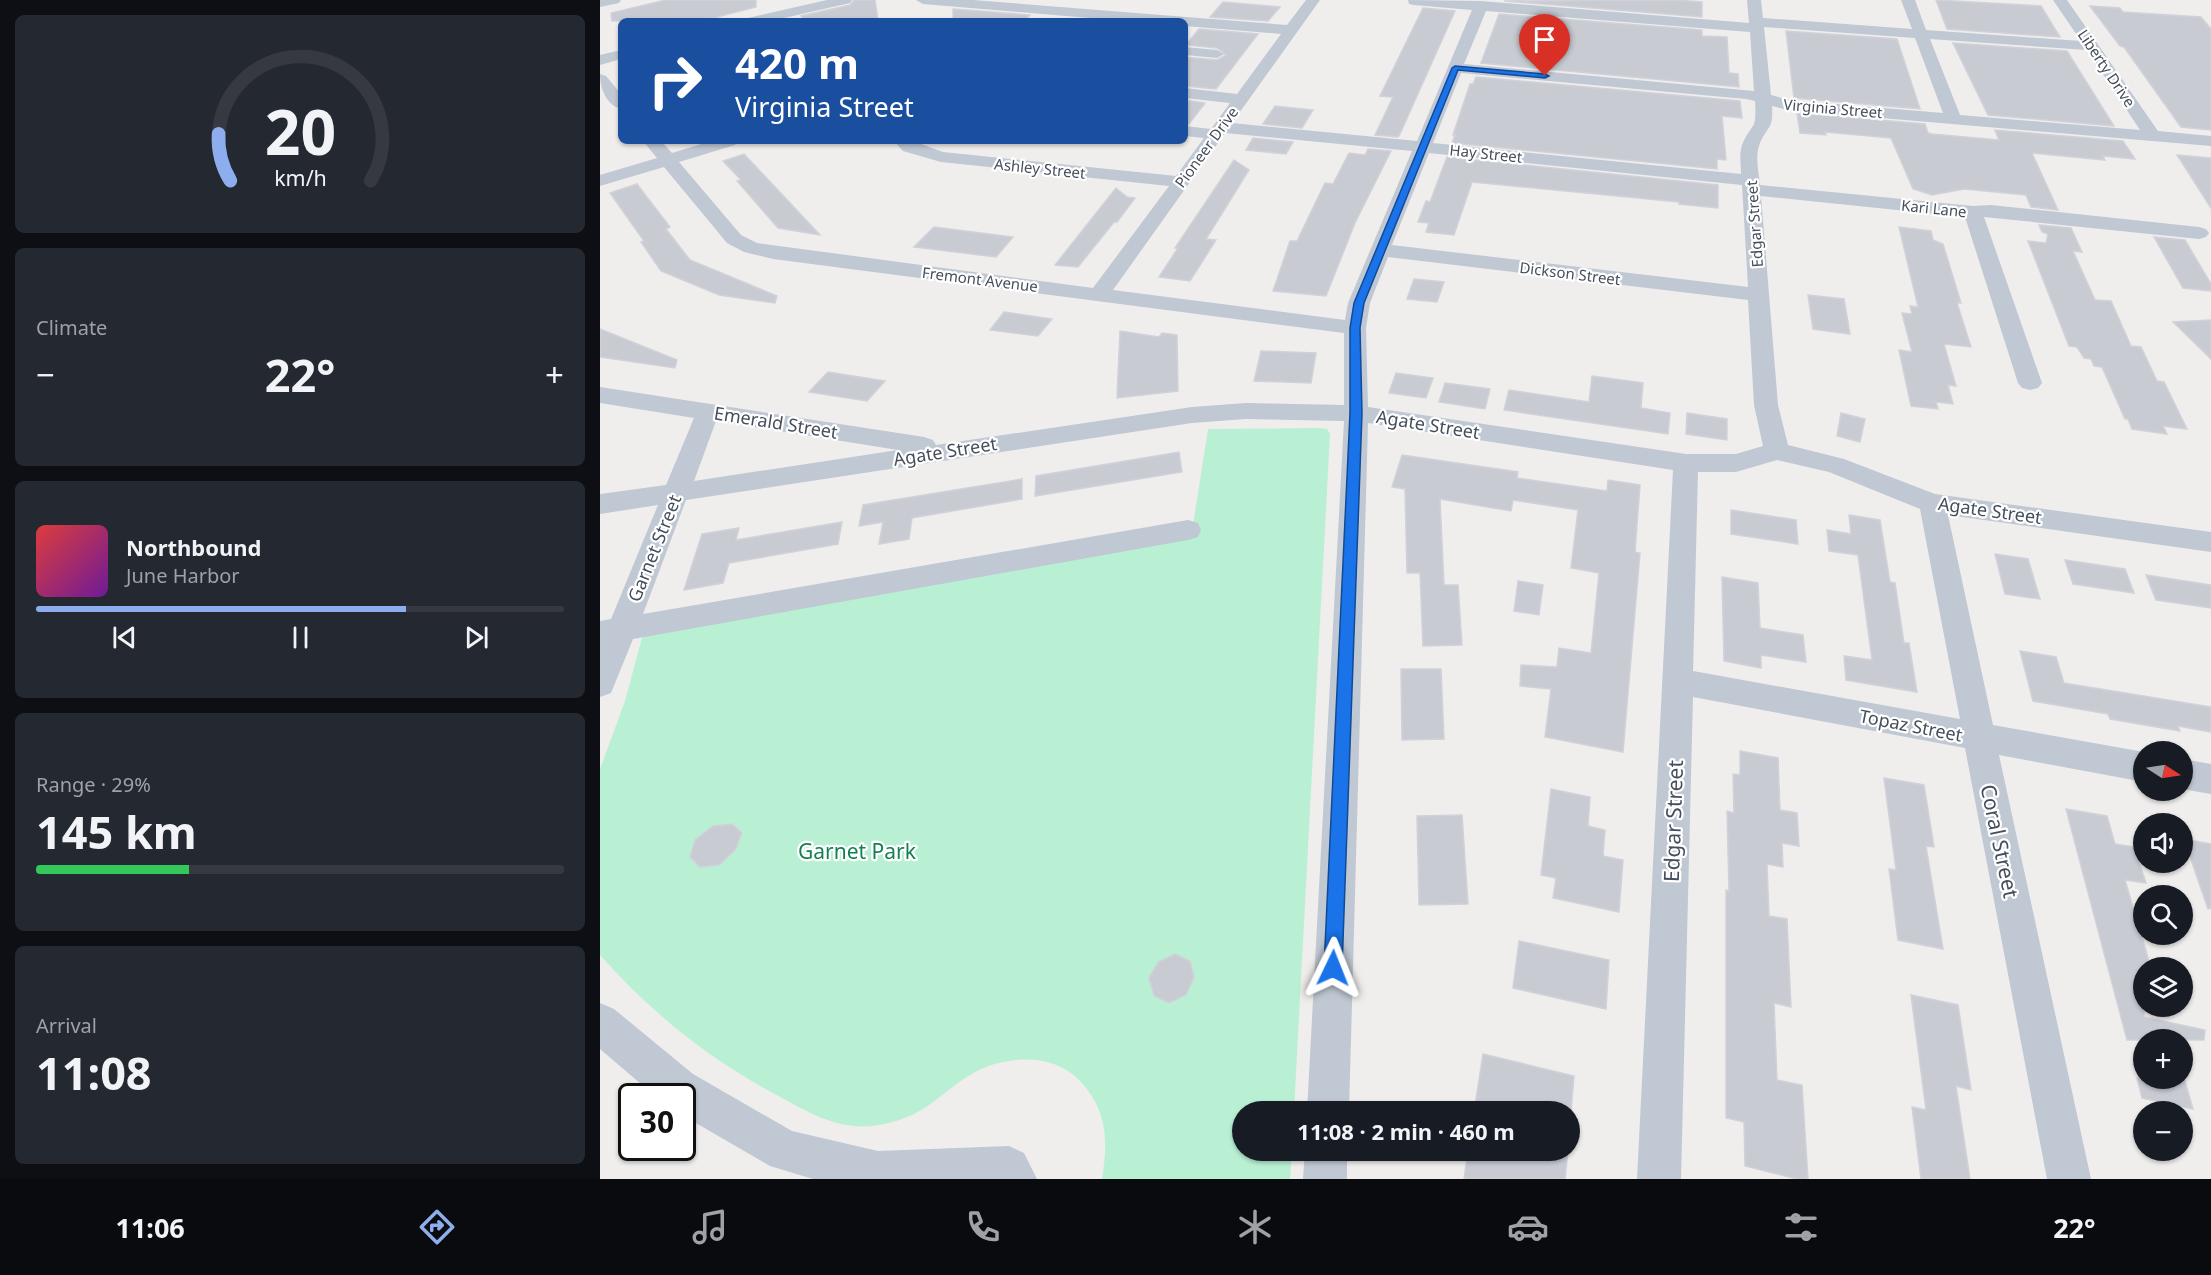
<!DOCTYPE html>
<meta charset="utf-8">
<style>
:root{--surface:#171b24;--page:#242831;--text:#f1f3f6;--muted:#9ea1a6;--line:#363941;--accent:#8dadee}
body{margin:0;font-family:"Noto Sans",sans-serif;background:var(--page);color:var(--text);height:100vh;display:flex;flex-direction:column;font-size:22px;white-space:nowrap}
*{box-sizing:border-box;margin:0}
p{font-size:20px;color:var(--muted)}
.icon{flex:none;width:33px;height:33px;fill:none;stroke:currentColor;stroke-width:2;stroke-linecap:round;stroke-linejoin:round}
.map{position:relative;flex:1;overflow:hidden}
.details{display:flex;flex-direction:column;gap:15px;padding:15px;background:#0d0f14;width:600px}
.details>*{flex:none}
.top-card{position:absolute;left:18px;top:18px;width:570px;height:126px;border-radius:9px;box-shadow:0 2px 4px #0004;background:#1a4fa0;color:#fff;overflow:hidden}
.needle{width:39px;rotate:102deg}
.controls{position:absolute;left:1533px;top:741px;display:grid;gap:12px}
.controls a{display:grid;place-items:center;width:60px;height:60px;border-radius:50%;background:var(--surface);box-shadow:0 2px 4px #0004;font-size:30px}
.speed{position:absolute;left:18px;top:1083px;display:flex;gap:12px;font-size:30px;font-weight:700;text-align:center}
.speed>*{display:grid;place-content:center;width:78px;height:78px;border-radius:50%;background:var(--surface);box-shadow:0 2px 4px #0004;line-height:1}
.speed .limit{border:3px solid #111;border-radius:9px;background:#fff;color:#111}
.pin{position:absolute;display:grid;place-items:center;width:51px;height:51px;color:#fff;margin:-62px -26px;border-radius:50% 50% 50% 0;rotate:-45deg;box-shadow:0 0 6px #0007}
.pin .icon{rotate:45deg}
.me{position:absolute;width:66px;margin:-33px;rotate:2deg;stroke-linejoin:round;filter:drop-shadow(0 0 4px #0008)}
.turn{display:flex;align-items:center;gap:21px;height:126px;padding:0 18px;font-size:27px}
.turn .icon{width:78px;height:78px;stroke-width:2.5}
.turn b{display:block;font-size:42px;line-height:51px}
.big{font-size:45px;font-weight:700;line-height:1.1}
.details .tile{flex:1;display:flex;flex-direction:column;justify-content:center;gap:9px;min-width:0;padding:0 21px;border-radius:9px;background:var(--page)}
.details .dial{align-items:center;gap:0}
.dial svg{height:156px;overflow:visible;fill:none;stroke:var(--line);stroke-width:7;stroke-linecap:round;text-anchor:middle}
.dial text{fill:var(--text);stroke:none}
.song{display:flex;align-items:center;gap:18px}
.cover{width:72px;height:72px;border-radius:9px;background:linear-gradient(135deg,hsl(0 70% 55%),hsl(280 70% 35%))}
.played{height:6px;border-radius:3px;background:linear-gradient(90deg,var(--accent) 70%,var(--line) 70%)}
.keys{display:flex;justify-content:space-around;direction:ltr}
.heat{display:flex;justify-content:space-between;align-items:center;font-size:33px;direction:ltr}
.charge{height:9px;border-radius:4px;background:linear-gradient(90deg,#34c759 29%,var(--line) 0)}
.trip{position:absolute;left:632px;top:1101px;width:348px;height:60px;border-radius:30px;background:var(--surface);box-shadow:0 2px 4px #0004;font-weight:700;line-height:60px;text-align:center}
.tabs{display:flex;height:96px;justify-content:space-around;align-items:center;background:#090b0e;color:var(--muted)}
.tabs .icon{width:42px;height:42px}
.tabs .selected{color:var(--accent)}
.tabs b{font-size:27px;color:var(--text)}
main{display:flex;flex:1;min-height:0}
.map>svg:first-child{display:block}
.green{fill:#b9f0d4}
.building{fill:#c9cbd3;stroke:#d1d2d9;stroke-width:1.5}
.lines{fill:none;stroke-linecap:round;stroke-linejoin:round}
.minor{fill:#c0c8d3;fill-rule:evenodd}
.route{fill:#1a73e8;stroke:#114b97;stroke-width:1.5}
.labels{text-anchor:middle;dominant-baseline:central;stroke-width:4.5;stroke-linejoin:round;paint-order:stroke}
.far-street-label{font-size:15px;fill:#454e5b;stroke:#fff}
.street-label{font-size:18px;fill:#454e5b;stroke:#fff}
.near-street-label{font-size:21px;fill:#454e5b;stroke:#fff}
.near-park-label{font-size:21px;fill:#137f55;stroke:#fff}
</style>
<main>
<section class="details">
<div class="tile dial"><svg viewBox="0 0 100 80">
<path d="M14 69A42 42 0 1 1 86 69"/>
<path d="M14 69A42 42 0 0 1 8 45" stroke="#8dadee"/>
<text x="50" y="56" font-size="32" font-weight="700">20</text>
<text x="50" y="72" font-size="11">km/h</text>
</svg></div>
<div class="tile"><p>Climate</p>
<div class="heat"><a>−</a><b class="big">22°</b><a>+</a></div>
</div>
<div class="tile">
<div class="song"><i class="cover"></i><div><b>Northbound</b><p>June Harbor</p></div></div>
<div class="played"></div>
<div class="keys"><svg class="icon" aria-label="previous" viewBox="0 0 24 24"><path d="M18 5L8 12l10 7zM5 5v14"/></svg><svg class="icon" aria-label="pause" viewBox="0 0 24 24"><path d="M8 5v14M16 5v14"/></svg><svg class="icon" aria-label="next" viewBox="0 0 24 24"><path d="M6 5l10 7-10 7zM19 5v14"/></svg></div>
</div>
<div class="tile"><p>Range · 29%</p><b class="big">145 km</b><div class="charge"></div></div>
<div class="tile"><p>Arrival</p><b class="big">11:08</b></div>
</section>
<div class="map">
<svg width="1611" height="1179" viewBox="0 0 1611 1179">
<rect width="100%" height="100%" fill="#f0eded"/>
<path class="green" d="M720,428L727,429L730,434L694,1111L642,1112V1150L692,1151L690,1179H502C508,1141 508,1112 481,1082C454,1052 405,1055 372,1074C351,1085 334,1105 312,1115C291,1124 270,1129 246,1125C224,1121 204,1110 184,1099C114,1063 52,1014 0,955V769L25,701L43,634L591,538L608,429Z"/>
<g class="building">
<polygon points="66,0 156,0 156,7 102,21 12,21 11,13"/>
<polygon points="254,0 275,0 278,21 207,21 201,16 250,5"/>
<polygon points="1075,0 1102,2 1102,17 904,1"/>
<polygon points="1336,0 1441,6 1460,37 1347,29"/>
<polygon points="623,2 680,7 668,21 610,17"/>
<polygon points="1490,6 1520,8 1523,12 1601,17 1611,29 1611,130 1581,127 1524,47 1520,46"/>
<polygon points="823,8 855,11 800,134 798,137 775,135 793,97 780,96"/>
<polygon points="353,9 430,15 423,21 353,21"/>
<polygon points="899,14 1102,30 1102,36 1127,37 1129,73 1138,74 1139,87 881,63"/>
<polygon points="599,29 658,34 616,89 585,86 585,57 617,60 626,55 617,48 586,45"/>
<polygon points="1186,31 1297,39 1320,109 1194,98"/>
<polygon points="1353,43 1467,51 1514,126 1388,115"/>
<polygon points="876,77 1140,101 1142,118 1122,116 1126,160 1117,159 1117,169 852,143 855,135 853,135 870,84 873,84"/>
<polygon points="585,100 605,103 589,124 585,124"/>
<polygon points="675,106 713,110 702,128 663,124"/>
<polygon points="1197,113 1325,124 1328,133 1332,134 1399,140 1395,130 1523,141 1535,159 1503,156 1505,160 1432,153 1458,210 1431,207 1426,195 1364,189 1332,195 1313,189 1291,138 1225,132 1226,135 1200,133"/>
<polygon points="653,138 693,142 686,154 646,150"/>
<polygon points="768,149 791,151 755,223 726,296 673,291 690,241 697,241 725,183 733,184 749,153 765,155"/>
<polygon points="144,154 220,235 178,228 137,181 141,180 123,161"/>
<polygon points="1577,155 1611,158 1611,208"/>
<polygon points="847,157 1118,185 1118,208 1079,204 1079,202 872,182 854,235 826,232 829,223 818,222 826,201 830,202"/>
<polygon points="634,160 649,170 606,239 616,240 590,281 559,277 578,248 575,248"/>
<polygon points="37,184 70,227 66,229 90,260 177,296 175,303 119,295 61,271 41,242 44,241 10,193"/>
<polygon points="516,188 527,197 535,198 517,222 514,222 478,267 455,265"/>
<polygon points="1439,225 1471,228 1482,252 1473,251 1495,300 1511,301 1531,346 1541,347 1557,381 1564,382 1587,429 1563,426 1567,434 1532,429 1528,419 1525,419 1502,367 1494,366 1491,359 1484,358 1477,347 1469,346 1428,241 1446,243 1448,234 1442,232"/>
<polygon points="334,227 413,237 396,257 314,247"/>
<polygon points="1299,227 1331,231 1333,240 1343,244 1361,303 1357,303 1371,347 1344,344 1356,386 1348,385 1353,404 1336,402 1338,409 1311,406 1299,350 1312,352 1302,313 1312,314 1310,306 1318,307"/>
<polygon points="1554,237 1585,240 1611,284 1611,291 1583,288"/>
<polygon points="814,279 844,282 837,302 807,299"/>
<polygon points="1208,295 1244,299 1250,334 1213,329"/>
<polygon points="404,312 452,319 438,336 390,330"/>
<polygon points="1611,320 1611,359 1573,322"/>
<polygon points="0,329 77,360 75,368 0,357"/>
<polygon points="520,331 559,337 562,333 577,335 578,391 517,398"/>
<polygon points="661,351 716,353 711,383 654,381"/>
<polygon points="228,372 285,381 267,401 209,392"/>
<polygon points="796,373 833,378 826,398 789,393"/>
<polygon points="992,376 1043,383 1041,408 1070,413 1068,434 904,410 909,390 989,402"/>
<polygon points="845,383 890,389 885,409 839,402"/>
<polygon points="1087,413 1127,419 1127,440 1086,434"/>
<polygon points="1241,413 1265,419 1260,442 1237,436"/>
<polygon points="579,452 582,472 435,496 436,476"/>
<polygon points="802,455 918,472 917,478 1007,491 1008,480 1040,485 1035,552 1040,553 1023,752 945,737 951,689 920,686 921,665 957,667 959,648 991,653 999,573 971,568 978,510 913,500 911,511 840,499 844,585 858,585 862,645 823,646 820,573 807,573 805,489 792,487"/>
<polygon points="422,479 422,499 312,518 309,539 279,544 283,522 259,526 263,505"/>
<polygon points="1131,510 1196,520 1198,544 1131,534"/>
<polygon points="1249,515 1280,520 1290,582 1295,583 1304,643 1309,643 1317,692 1246,680 1244,656 1272,660 1258,555 1229,551 1227,530 1251,534"/>
<polygon points="242,522 238,544 129,563 123,583 84,590 102,534 139,528 136,540"/>
<polygon points="1395,554 1428,559 1440,599 1405,594"/>
<polygon points="1465,560 1525,569 1534,593 1473,584"/>
<polygon points="1546,575 1611,585 1611,608 1556,600"/>
<polygon points="1122,577 1158,583 1160,628 1203,635 1206,662 1161,655 1161,668 1124,661"/>
<polygon points="918,581 943,585 939,615 914,611"/>
<polygon points="1420,651 1456,657 1464,683 1611,707 1611,732 1578,726 1580,731 1510,719 1508,714 1433,701"/>
<polygon points="801,669 841,669 844,739 802,740"/>
<polygon points="1140,751 1178,758 1180,810 1197,813 1199,846 1182,843 1183,867 1167,864 1169,916 1187,919 1191,1007 1174,1003 1177,1080 1202,1085 1208,1179 1197,1179 1145,1166 1144,1122 1126,1118 1126,890 1129,891 1127,811 1134,813 1133,774 1140,775"/>
<polygon points="1284,778 1324,785 1334,847 1326,846 1343,949 1298,940 1289,869 1296,870"/>
<polygon points="951,789 990,797 988,826 1005,830 1003,856 1023,860 1019,912 953,898 956,878 941,875"/>
<polygon points="1466,809 1507,816 1515,844 1534,847 1546,883 1525,880 1551,968 1544,968 1544,1017 1605,1030 1604,1040 1527,1040"/>
<polygon points="862,815 868,904 819,905 817,816"/>
<polygon points="132,824 142,833 135,850 119,865 100,867 90,857 95,840 113,826"/>
<polygon points="1584,839 1611,844 1611,908 1608,909"/>
<polygon points="919,941 1009,960 1006,1009 913,988"/>
<polygon points="575,954 590,961 594,977 586,995 569,1003 554,996 549,978 558,962"/>
<polygon points="1311,995 1358,1005 1371,1090 1356,1086 1370,1179 1321,1179 1312,1107 1326,1110"/>
<polygon points="883,1054 974,1076 971,1112 874,1112"/>
<polygon points="1537,1078 1584,1078 1593,1109 1542,1098"/>
<polygon points="868,1150 968,1150 965,1179 864,1179"/>
</g>
<g class="lines">
<g class="minor">
<polygon points="0,0 21,0 19,3 0,7"/>
<polygon points="227,0 252,0 250,3 171,21 146,21 148,18"/>
<path d="M316,0H373L687,25L706,0H720L632,123L817,141L872,10L814,5L809,4L808,0L881,1L1149,23L1147,0H1161L1163,18L1312,29L1301,0H1315L1326,30L1481,41L1453,0H1467L1558,131L1611,136V146L1188,110L1172,106C1174,131 1166,126 1159,146C1155,158 1159,173 1160,185L1373,206L1391,205L1599,227L1606,229L1609,233L1606,237L1599,239L1384,217L1442,383L1438,388L1430,390L1422,388L1418,383L1365,217L1161,196L1178,405L1188,445L1244,459L1335,494L1611,532V552L1348,515L1393,725L1544,752V782L1399,755L1491,1179H1447L1365,748L1093,697L1081,1179H1037L1073,470L768,423L749,1112H707L744,421L646,419L592,423L86,500L43,614L588,520L598,523L601,530L598,537L588,540L33,639L11,693L0,697V621L11,619L58,505L0,514V494L66,485L94,418L0,403V387L324,437L333,440L336,445L592,407L646,403L744,405V333L173,259L144,252L127,243L64,167L0,186V175L57,158L43,141H61L72,153L111,141H138L135,145L79,162L141,235L157,243L493,288L569,186L341,162L303,151L294,141H313L343,152L576,176L604,138L585,136V126L611,129L630,103L585,98V88L637,94L681,34L585,26V21H525L323,4ZM886,11L1150,32L1154,91L864,64ZM1164,27L1315,38L1343,113L1189,100L1171,95ZM1330,39L1487,50L1540,130L1360,115ZM861,73L1146,99L1155,101C1157,132 1152,121 1142,145C1139,154 1141,164 1141,174L833,143ZM625,133L812,151L748,303L745,320L513,290ZM829,153L1142,185L1148,287L792,245ZM788,257L1148,300L1154,405L1163,446L1136,454H1086L768,407L766,328L770,303ZM116,421L298,450L94,481ZM1177,460L1229,472L1320,509L1360,719L1093,671L1098,472H1136Z"/>
<polygon points="585,47 617,50 624,54 617,58 585,55"/>
<polygon points="21,50 21,59 0,65 0,55"/>
<path d="M0,74L6,76L21,94V109C6,105 0,88 0,74Z"/>
<polygon points="1582,759 1611,764 1611,794 1582,789"/>
<polygon points="0,1003 14,1009 93,1074 192,1131 278,1151 409,1146 424,1153 437,1179 213,1179 170,1166 82,1115 82,1096 55,1096 0,1049"/>
<polygon points="705,1150 747,1150 747,1179 703,1179"/>
</g>
</g>
<polygon class="route" points="855,66 945,74 949,76 945,78 858,70 764,303 760,328 762,413 742,968 740,974 733,977 727,974 724,968 750,413 750,328 754,303 852,68"/>
<g class="labels">
<g class="far-street-label">
<text transform="translate(1507 68) rotate(56)">Liberty Drive</text>
<text transform="translate(1233 108) rotate(5)">Virginia Street</text>
<text transform="translate(606 147) rotate(-54)">Pioneer Drive</text>
<text transform="translate(886 153) rotate(6)">Hay Street</text>
<text transform="translate(440 168) rotate(6)">Ashley Street</text>
<text transform="translate(1334 208) rotate(6)">Kari Lane</text>
<text transform="translate(1154 224) rotate(-94)">Edgar Street</text>
<text transform="translate(970 273) rotate(7)">Dickson Street</text>
<text transform="translate(380 279) rotate(7)">Fremont Avenue</text>
</g>
<g class="street-label">
<text transform="translate(176 422) rotate(9)">Emerald Street</text>
<text transform="translate(828 424) rotate(9)">Agate Street</text>
<text transform="translate(345 451) rotate(-9)">Agate Street</text>
<text transform="translate(1390 510) rotate(8)">Agate Street</text>
<text transform="translate(54 548) rotate(-68)">Garnet Street</text>
<text transform="translate(1311 725) rotate(11)">Topaz Street</text>
</g>
<g class="near-street-label">
<text transform="translate(1073 821) rotate(-88)">Edgar Street</text>
<text transform="translate(1400 841) rotate(78)">Coral Street</text>
</g>
<g class="near-park-label">
<text x="257" y="851">Garnet Park</text>
</g>
</g>
</svg>
<div class="controls">
<a><svg class="needle" viewBox="-14 -14 28 28"><path d="M0-13l5 13h-10z" fill="#e53935"/><path d="M0 13l5-13h-10z" fill="#9ea1a6"/></svg></a>
<a><svg class="icon" aria-label="sound" viewBox="0 0 24 24"><path d="M4 9h4l5-4v14l-5-4H4zM17 9q2 3 0 6"/></svg></a>
<a><svg class="icon" aria-label="search" viewBox="0 0 24 24"><circle cx="10" cy="10" r="6"/><path d="M15 15l6 6"/></svg></a>
<a><svg class="icon" aria-label="layers" viewBox="0 0 24 24"><path d="M12 4l9 5-9 5-9-5zM3 14l9 5 9-5"/></svg></a>
<a>+</a>
<a>−</a>
</div>
<div class="speed"><div class="limit">30</div></div>
<div class="pin" style="left:945px;top:76px;background:#d93025"><svg class="icon" aria-label="arrive" viewBox="0 0 24 24"><path d="M6 21V4h12l-3 4 3 4H6"/></svg></div>
<svg class="me" style="left:733px;top:968px" viewBox="-20 -20 40 40"><path d="M0-17L14 15 0 8-14 15z" fill="#1a73e8" stroke="#fff" stroke-width="4"/></svg>
<div class="trip">11:08 · 2 min · 460 m</div>
<div class="top-card">
<div class="turn"><svg class="icon" aria-label="right" viewBox="0 0 24 24"><path d="M7 20v-9h11M14 6l5 5-5 5"/></svg><div><b>420 m</b>Virginia Street</div></div>
</div>
</div>
</main>
<nav class="tabs">
<b>11:06</b>
<svg class="icon selected" aria-label="directions" viewBox="0 0 24 24"><path d="M12 3l9 9-9 9-9-9zM9 14v-3h6M13 9l2 2-2 2"/></svg>
<svg class="icon" aria-label="music" viewBox="0 0 24 24"><path d="M9 18V5l10-2v13"/><circle cx="6" cy="18" r="3"/><circle cx="16" cy="16" r="3"/></svg>
<svg class="icon" aria-label="phone" viewBox="0 0 24 24"><path d="M5 4h4l2 5-3 2q2 4 5 5l2-3 5 2v4C11 20 4 13 5 4z"/></svg>
<svg class="icon" aria-label="climate" viewBox="0 0 24 24"><path d="M12 3v18M4 7l16 10M4 17L20 7"/></svg>
<svg class="icon" aria-label="car" viewBox="0 0 24 24"><path d="M5 17H2v-5l4-1 3-4h7l3 4 3 1v5h-3M9 17h6M6 11h13"/><circle cx="7" cy="17" r="2"/><circle cx="17" cy="17" r="2"/></svg>
<svg class="icon" aria-label="filters" viewBox="0 0 24 24"><path d="M4 7h16M4 17h16"/><circle cx="9" cy="7" r="2"/><circle cx="15" cy="17" r="2"/></svg>
<b>22°</b>
</nav>
